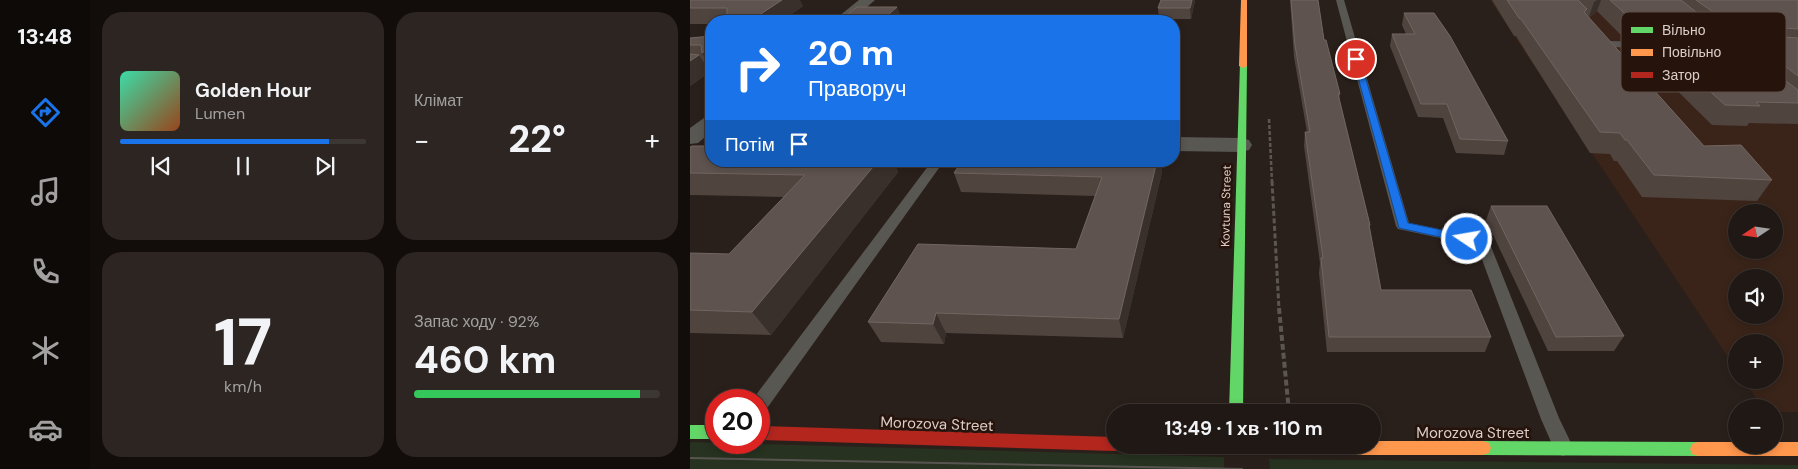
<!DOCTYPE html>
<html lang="uk">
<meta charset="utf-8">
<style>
:root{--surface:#201814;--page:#2d2522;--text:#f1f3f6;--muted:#a2a0a0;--line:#3d3734;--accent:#1a73e8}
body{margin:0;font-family:"DM Sans",sans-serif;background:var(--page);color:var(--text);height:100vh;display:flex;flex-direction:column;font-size:19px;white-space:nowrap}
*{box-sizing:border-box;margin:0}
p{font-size:16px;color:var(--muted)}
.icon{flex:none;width:28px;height:28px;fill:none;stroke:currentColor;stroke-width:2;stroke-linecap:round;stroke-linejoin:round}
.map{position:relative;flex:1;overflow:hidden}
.panel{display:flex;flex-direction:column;gap:12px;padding:12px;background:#120d0b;width:600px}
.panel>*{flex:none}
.hud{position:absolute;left:15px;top:15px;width:475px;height:152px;border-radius:20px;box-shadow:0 2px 8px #0003,0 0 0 1px var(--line);background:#1a73e8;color:#fff;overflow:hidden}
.needle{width:32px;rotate:257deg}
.fabs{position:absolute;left:1038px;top:204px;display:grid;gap:10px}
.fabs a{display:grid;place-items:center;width:55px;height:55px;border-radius:50%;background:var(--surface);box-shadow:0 2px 8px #0003,0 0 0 1px var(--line);font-size:25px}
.speed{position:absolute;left:15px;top:389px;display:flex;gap:10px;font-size:25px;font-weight:700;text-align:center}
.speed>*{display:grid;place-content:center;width:65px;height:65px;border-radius:50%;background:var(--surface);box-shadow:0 2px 8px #0003,0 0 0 1px var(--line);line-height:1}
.speed .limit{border:8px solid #d22;background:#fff;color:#111}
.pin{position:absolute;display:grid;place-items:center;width:42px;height:42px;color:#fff;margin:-21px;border:2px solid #fff;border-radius:50%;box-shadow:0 1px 5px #0007}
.me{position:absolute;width:55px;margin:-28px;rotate:282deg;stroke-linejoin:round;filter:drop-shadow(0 0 4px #0008)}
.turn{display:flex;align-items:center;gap:18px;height:105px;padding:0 20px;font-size:22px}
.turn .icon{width:65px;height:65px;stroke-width:2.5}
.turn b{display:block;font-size:35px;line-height:42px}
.then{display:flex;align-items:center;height:48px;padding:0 20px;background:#0003;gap:10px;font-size:19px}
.big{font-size:38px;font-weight:700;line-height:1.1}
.panel .tile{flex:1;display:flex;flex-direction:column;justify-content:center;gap:8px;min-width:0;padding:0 18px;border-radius:20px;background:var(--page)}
.panel .dial{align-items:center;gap:0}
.dial b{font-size:65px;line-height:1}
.song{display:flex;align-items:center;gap:15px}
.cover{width:60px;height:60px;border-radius:8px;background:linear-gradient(135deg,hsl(160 70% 55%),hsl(20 70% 35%))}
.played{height:5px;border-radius:2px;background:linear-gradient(90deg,var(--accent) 85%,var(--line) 85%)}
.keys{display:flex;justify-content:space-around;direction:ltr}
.heat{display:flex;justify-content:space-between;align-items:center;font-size:28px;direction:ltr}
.charge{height:8px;border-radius:4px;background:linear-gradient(90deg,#34c759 92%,var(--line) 0)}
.panel .tiles{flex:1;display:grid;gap:12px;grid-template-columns:repeat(2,1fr)}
.trip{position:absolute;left:416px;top:404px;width:275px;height:50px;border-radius:25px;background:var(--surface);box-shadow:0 2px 8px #0003,0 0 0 1px var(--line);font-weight:700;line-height:50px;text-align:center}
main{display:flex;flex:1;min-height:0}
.menu{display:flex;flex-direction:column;width:90px;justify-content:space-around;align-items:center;background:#0d0a08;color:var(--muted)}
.menu .icon{width:35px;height:35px}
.menu .current{color:var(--accent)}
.menu b{font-size:22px;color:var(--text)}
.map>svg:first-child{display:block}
.built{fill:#3a2419;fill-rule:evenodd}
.green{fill:#273220}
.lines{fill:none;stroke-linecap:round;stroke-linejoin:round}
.path-far2{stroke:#5b5652;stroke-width:2.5;stroke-dasharray:4 2;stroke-linecap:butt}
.path-far1{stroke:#5b5652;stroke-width:3;stroke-dasharray:5 2.5;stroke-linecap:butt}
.path{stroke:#5b5652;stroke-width:4;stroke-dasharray:6 3;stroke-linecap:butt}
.lane{fill:#595752;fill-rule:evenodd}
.street{fill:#595752;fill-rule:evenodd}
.fast{fill:#63d668;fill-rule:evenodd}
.slow{fill:#ff974d;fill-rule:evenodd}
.jam{fill:#b3261e;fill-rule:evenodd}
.tram{stroke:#585551;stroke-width:2}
.wall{fill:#50443f}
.shaded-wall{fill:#3a302b}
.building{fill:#5e534e;stroke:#726661}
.route{fill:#1a73e8;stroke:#114b97}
.labels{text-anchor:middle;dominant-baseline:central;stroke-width:5;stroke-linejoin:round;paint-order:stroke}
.street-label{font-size:12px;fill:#dbcec8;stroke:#26140c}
.near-street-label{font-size:15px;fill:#dbcec8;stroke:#26140c}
.key{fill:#26140c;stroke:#5c4c44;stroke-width:1}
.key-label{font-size:14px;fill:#dbcec8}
</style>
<main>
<nav class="menu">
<b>13:48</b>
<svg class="icon current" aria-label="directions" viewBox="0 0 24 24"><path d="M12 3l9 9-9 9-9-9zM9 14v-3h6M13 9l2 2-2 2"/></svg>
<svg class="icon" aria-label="music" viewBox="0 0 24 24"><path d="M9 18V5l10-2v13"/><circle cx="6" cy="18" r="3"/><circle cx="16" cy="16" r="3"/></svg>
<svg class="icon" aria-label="phone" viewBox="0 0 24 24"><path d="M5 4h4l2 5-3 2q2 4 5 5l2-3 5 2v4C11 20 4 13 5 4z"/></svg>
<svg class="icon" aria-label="climate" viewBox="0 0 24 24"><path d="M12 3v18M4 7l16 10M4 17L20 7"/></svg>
<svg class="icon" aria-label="car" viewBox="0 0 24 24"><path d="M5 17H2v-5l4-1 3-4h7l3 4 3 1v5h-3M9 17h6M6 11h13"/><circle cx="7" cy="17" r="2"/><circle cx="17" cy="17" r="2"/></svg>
</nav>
<section class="panel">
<div class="tiles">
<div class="tile">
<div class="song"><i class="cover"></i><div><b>Golden Hour</b><p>Lumen</p></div></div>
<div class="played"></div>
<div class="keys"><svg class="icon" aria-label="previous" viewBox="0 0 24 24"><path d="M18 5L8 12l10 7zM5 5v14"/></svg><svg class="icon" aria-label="pause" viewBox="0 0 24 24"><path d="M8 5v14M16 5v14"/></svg><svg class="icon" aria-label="next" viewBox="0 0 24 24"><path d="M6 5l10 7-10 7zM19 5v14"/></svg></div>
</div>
<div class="tile"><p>Клімат</p>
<div class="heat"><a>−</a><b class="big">22°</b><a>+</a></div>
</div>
<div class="tile dial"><b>17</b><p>km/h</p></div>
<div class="tile"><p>Запас ходу · 92%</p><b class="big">460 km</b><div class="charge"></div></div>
</div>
</section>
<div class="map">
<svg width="1108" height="469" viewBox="0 0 1108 469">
<rect width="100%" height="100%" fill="#2a201b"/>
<g class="built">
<path d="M800,0H1108V412H1084V408L1072,407L1054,380H1084V342H1046V369ZM1046,212H1084V250H1046ZM1046,278H1084V315H1046Z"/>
<polygon points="208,16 462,20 462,21 202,21"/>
</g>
<g class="green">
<polygon points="0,442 534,457 534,469 0,469"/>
<polygon points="579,459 1108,465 1108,469 580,469"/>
</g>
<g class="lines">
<polyline class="path-far2" points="579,119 582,182"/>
<polyline class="path-far1" points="582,181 589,309"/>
<polyline class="path" points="589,308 599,412"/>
<g class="lane">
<polygon points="646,0 654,0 719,223 798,239 869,418 883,447 880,453 873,456 866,453 851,419 787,246 713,230 708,229 706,226"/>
<polygon points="908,34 917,41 966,42 970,45 966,48 914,47 911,46 904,37"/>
<polygon points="0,63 21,64 21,70 0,69"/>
<polygon points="242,161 254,161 75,411 69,413 69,400 63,399"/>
</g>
<g class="street">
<polygon points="169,0 185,0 161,21 143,21"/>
<polygon points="21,116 21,132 8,143 0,144 0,128 14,118"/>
<polygon points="484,137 551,138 559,140 562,145 559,150 551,152 484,151"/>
</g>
<g class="fast">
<polygon points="550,64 557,66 553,412 539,412"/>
<rect x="0" y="425" width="26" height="14"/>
<polygon points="793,441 1008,442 1014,444 1016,449 1014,454 1008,456 793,455 787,453 785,448 787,443"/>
</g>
<g class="slow">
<polygon points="551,0 557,0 557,66 553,68 549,66"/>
<polygon points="682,441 793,441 799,443 801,448 799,453 793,455 545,455 459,452 453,450 451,445 682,445"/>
<polygon points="1008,442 1046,442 1046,445 1084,445 1084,442 1108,442 1108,456 1008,456 1002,454 1000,449 1002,444"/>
</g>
<polygon class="jam" points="69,426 425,437 425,445 432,445 431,449 425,451 69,440"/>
<polyline class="tram" points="0,458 552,469"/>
</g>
<g class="wall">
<polygon points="0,0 113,6 92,21 21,21 21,24 0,24"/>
<polygon points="471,0 505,0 501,19 469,19 468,8"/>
<polygon points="600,0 628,0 634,40 650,94 649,100 680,225 680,230 691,290 801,337 795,352 637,352 629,273 630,263 614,146 615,132 617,132 604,57"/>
<polygon points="802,0 1108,0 1108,124 1059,123 1057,126 1022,125 946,50 950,40 936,40 907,11 899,18 1014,146 1082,180 1067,201 952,197 927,161 924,161 920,154 900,153 826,36 824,36"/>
<polygon points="714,13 818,141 814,155 766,153 753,118 728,117 700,46 702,34 716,34 712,25"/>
<polygon points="21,36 18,62 14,62 20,72 0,86 0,38"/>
<polygon points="0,147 21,161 203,161 208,172 81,335 0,333 0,253 39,254 94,197 0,195"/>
<polygon points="272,161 470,161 472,172 433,338 256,333 254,344 191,342 178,322 386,249 405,196 271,192 264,173"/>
<polygon points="801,206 934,336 924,351 858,351 796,220"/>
</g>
<g class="shaded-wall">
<polygon points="92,0 110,0 113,6 92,21 60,21"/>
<polygon points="502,0 505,0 501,19 500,8"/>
<polygon points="907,0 911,0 907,11 898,19 904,2"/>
<polygon points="207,7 213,21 191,21"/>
<polygon points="21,47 21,67 12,53"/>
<polygon points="9,55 20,72 0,86 0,61"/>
<polygon points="188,161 203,161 208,172 81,335 62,312"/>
<polygon points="467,161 470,161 472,172 433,338 429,319"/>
<polygon points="246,313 256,333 254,344 243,324"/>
</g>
<g class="building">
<polygon points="0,0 92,0 60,21 37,21 37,8 0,8"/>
<polygon points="471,0 502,0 500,8 468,8"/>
<polygon points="601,0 628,0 634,40 636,40 650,94 648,94 680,225 679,225 691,290 781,290 801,337 639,337 631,258 633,258 615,132 620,132 605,45"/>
<polygon points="817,0 888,0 897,9 894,12 1014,146 1051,145 1082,180 964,175 937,140 935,140 930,133 910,132 831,19 829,18"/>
<polygon points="920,0 991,0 1021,24 944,22"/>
<polygon points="1006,0 1108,0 1108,29 1040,24"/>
<polygon points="167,7 207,7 191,21 149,21"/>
<polygon points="714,13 744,13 760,36 818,141 770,139 757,104 731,104 702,34 725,34"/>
<polygon points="954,31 1033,34 1108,90 1108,103 1066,102 1070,106 1035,105"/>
<polygon points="1052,34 1108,38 1108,76"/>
<polygon points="21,36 21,47 12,53 11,45 0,45 0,38"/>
<polygon points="0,54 9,55 0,61"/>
<polygon points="2,146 21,146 21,161 188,161 62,312 0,310 0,253 39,254 115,175 0,173 0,147"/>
<polygon points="272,161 467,161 429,319 246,313 243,324 178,322 228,244 386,249 412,177 264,173"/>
<polygon points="801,206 857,206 934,336 866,337"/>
</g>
<polygon class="route" points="664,57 670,59 718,223 781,236 782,239 781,242 777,243 709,228 663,59"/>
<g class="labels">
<g class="street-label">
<text transform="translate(536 206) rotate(-89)">Kovtuna Street</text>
</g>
<g class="near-street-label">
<text transform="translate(247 424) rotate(2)">Morozova Street</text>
<text x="783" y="433">Morozova Street</text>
</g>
</g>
<rect x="931" y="12" width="165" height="80" rx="8" class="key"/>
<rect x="941" y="27" width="22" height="6" fill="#63d668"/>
<rect x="941" y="49" width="22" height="7" fill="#ff974d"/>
<rect x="941" y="72" width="22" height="6" fill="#b3261e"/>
<g class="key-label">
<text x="972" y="35">Вільно</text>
<text x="972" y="57">Повільно</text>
<text x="972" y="80">Затор</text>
</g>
</svg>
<div class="fabs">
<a><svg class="needle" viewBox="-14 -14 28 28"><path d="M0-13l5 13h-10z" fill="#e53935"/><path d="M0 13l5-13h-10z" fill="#a2a0a0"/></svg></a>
<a><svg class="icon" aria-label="sound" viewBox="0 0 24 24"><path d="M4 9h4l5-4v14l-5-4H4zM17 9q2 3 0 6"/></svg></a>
<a>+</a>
<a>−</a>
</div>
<div class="speed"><div class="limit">20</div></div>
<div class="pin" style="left:666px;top:59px;background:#d93025"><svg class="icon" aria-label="arrive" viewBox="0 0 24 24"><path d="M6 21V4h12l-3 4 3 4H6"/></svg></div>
<svg class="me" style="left:777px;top:239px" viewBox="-20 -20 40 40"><circle r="17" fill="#1a73e8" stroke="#fff" stroke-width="3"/><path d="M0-11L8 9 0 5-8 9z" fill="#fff"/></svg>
<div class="trip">13:49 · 1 хв · 110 m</div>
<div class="hud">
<div class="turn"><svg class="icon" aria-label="right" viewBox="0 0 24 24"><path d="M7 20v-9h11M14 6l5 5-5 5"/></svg><div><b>20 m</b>Праворуч</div></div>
<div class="then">Потім<svg class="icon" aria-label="arrive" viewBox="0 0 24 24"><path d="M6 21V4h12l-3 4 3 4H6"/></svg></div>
</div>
</div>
</main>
